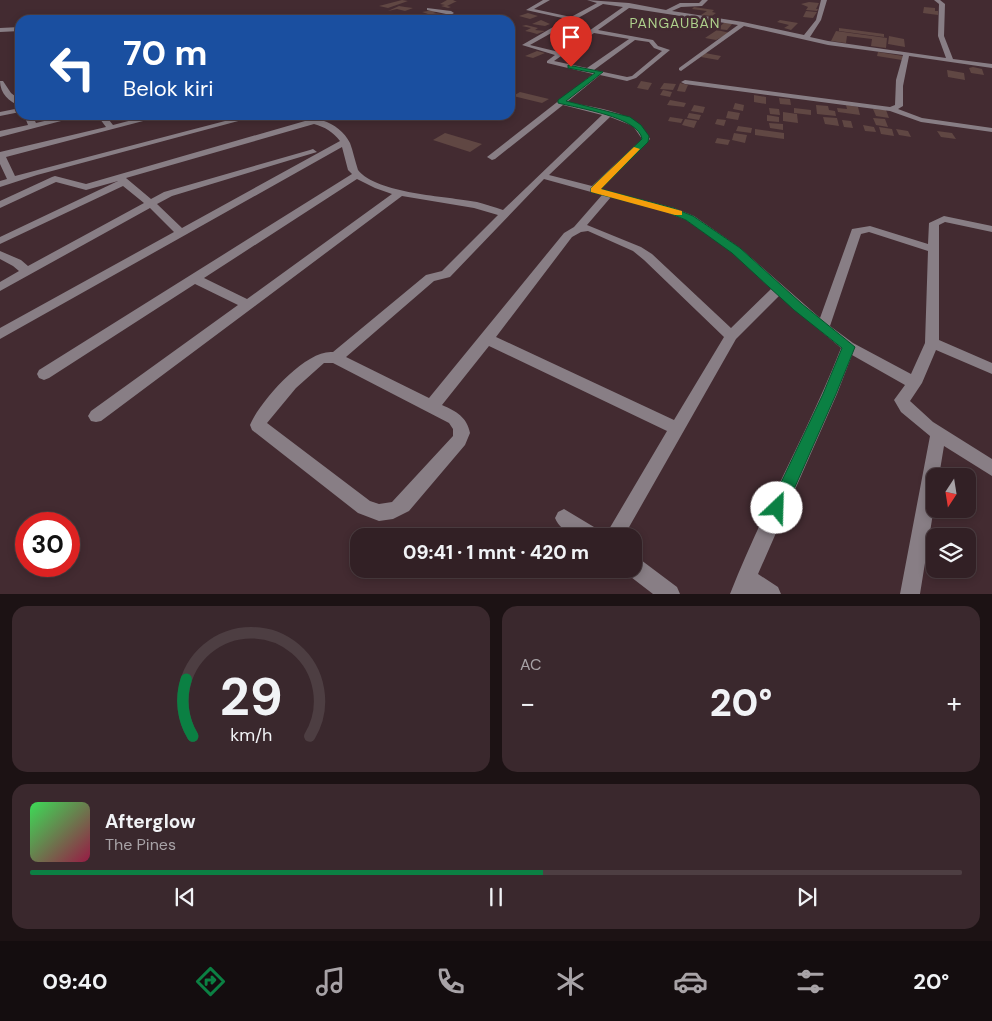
<!DOCTYPE html>
<html lang="id">
<meta charset="utf-8">
<style>
:root{--surface:#322025;--page:#3a282d;--text:#f1f3f6;--muted:#a8a3a7;--line:#4d3e42;--accent:#0b8043}
body{margin:0;font-family:"DM Sans",sans-serif;background:var(--page);color:var(--text);height:100vh;display:flex;flex-direction:column;font-size:19px;white-space:nowrap}
*{box-sizing:border-box;margin:0}
p{font-size:16px;color:var(--muted)}
.icon{flex:none;width:28px;height:28px;fill:none;stroke:currentColor;stroke-width:2;stroke-linecap:round;stroke-linejoin:round}
.map{position:relative;height:594px;overflow:hidden}
.side{display:flex;flex-direction:column;gap:12px;padding:12px;background:#1c1214;flex:1}
.side>*{flex:none}
.banner{position:absolute;left:15px;top:15px;width:500px;height:105px;border-radius:15px;box-shadow:0 2px 8px #0003,0 0 0 1px var(--line);background:#1a4fa0;color:#fff;overflow:hidden}
.needle{width:32px;rotate:192deg}
.fabs{position:absolute;left:926px;top:468px;display:grid;gap:10px}
.fabs a{display:grid;place-items:center;width:50px;height:50px;border-radius:10px;background:var(--surface);box-shadow:0 2px 8px #0003,0 0 0 1px var(--line);font-size:25px}
.speed{position:absolute;left:15px;top:512px;display:flex;gap:10px;font-size:25px;font-weight:700;text-align:center}
.speed>*{display:grid;place-content:center;width:65px;height:65px;border-radius:50%;background:var(--surface);box-shadow:0 2px 8px #0003,0 0 0 1px var(--line);line-height:1}
.speed .limit{border:8px solid #d22;background:#fff;color:#111}
.pin{position:absolute;display:grid;place-items:center;width:42px;height:42px;color:#fff;margin:-51px -21px;border-radius:50% 50% 50% 0;rotate:-45deg;box-shadow:0 0 5px #0007}
.pin .icon{rotate:45deg}
.me{position:absolute;width:55px;margin:-28px;rotate:24deg;stroke-linejoin:round;filter:drop-shadow(0 0 4px #0008)}
.turn{display:flex;align-items:center;gap:18px;height:105px;padding:0 25px;font-size:22px}
.turn .icon{width:65px;height:65px;stroke-width:2.5}
.turn b{display:block;font-size:35px;line-height:42px}
.big{font-size:38px;font-weight:800;line-height:1.1}
.side .tile{flex:1;display:flex;flex-direction:column;justify-content:center;gap:8px;min-width:0;padding:0 18px;border-radius:15px;background:var(--page)}
.side .dial{align-items:center;gap:0}
.dial svg{height:130px;overflow:visible;fill:none;stroke:var(--line);stroke-width:7;stroke-linecap:round;text-anchor:middle}
.dial text{fill:var(--text);stroke:none}
.song{display:flex;align-items:center;gap:15px}
.cover{width:60px;height:60px;border-radius:8px;background:linear-gradient(135deg,hsl(130 70% 55%),hsl(340 70% 35%))}
.played{height:5px;border-radius:2px;background:linear-gradient(90deg,var(--accent) 55%,var(--line) 55%)}
.keys{display:flex;justify-content:space-around;direction:ltr}
.heat{display:flex;justify-content:space-between;align-items:center;font-size:28px;direction:ltr}
.side .tiles{flex:1;display:grid;gap:12px;grid-template-columns:1fr 1fr}
.tile:last-child{grid-column:span 2}
.trip{position:absolute;left:350px;top:528px;width:292px;height:50px;border-radius:15px;background:var(--surface);box-shadow:0 2px 8px #0003,0 0 0 1px var(--line);font-weight:800;line-height:50px;text-align:center}
.tabs{display:flex;height:80px;justify-content:space-around;align-items:center;background:#140d0f;color:var(--muted)}
.tabs .icon{width:35px;height:35px}
.tabs .current{color:var(--accent)}
.tabs b{font-size:22px;color:var(--text)}
.map>svg:first-child{display:block}
.building{fill:#604743}
.lines{fill:none;stroke-linecap:round;stroke-linejoin:round}
.minor{fill:#887e85;fill-rule:evenodd}
.route{fill:#0b8043;stroke:#07532c}
.slow{fill:#f59e0b}
.labels{text-anchor:middle;dominant-baseline:central;stroke-width:5;stroke-linejoin:round;paint-order:stroke}
.far-quarter-label{font-size:14px;letter-spacing:1px;fill:#afd18c;stroke:#432b31}
</style>
<div class="map">
<svg width="992" height="594" viewBox="0 0 992 594">
<rect width="100%" height="100%" fill="#432b31"/>
<g class="building">
<polygon points="402,0 408,1 388,8 379,6"/>
<polygon points="447,0 455,0 453,1 457,1 447,6 451,7 448,8 441,6 445,5 440,4"/>
<polygon points="809,2 819,3 816,9 818,9 817,11 806,10 808,7 801,4"/>
<polygon points="399,6 405,7 413,8 405,11 397,9 388,11"/>
<polygon points="694,7 714,10 712,12 716,13 712,16 701,15 707,11 692,9"/>
<polygon points="924,7 935,8 935,11 938,11 938,15 923,13"/>
<polygon points="433,10 439,11 433,13 449,15 436,20 416,20 424,17 433,18 427,16 431,15 422,12"/>
<polygon points="806,11 817,12 813,18 803,17"/>
<polygon points="528,13 538,16 530,19 519,16"/>
<polygon points="541,20 550,24 545,26 532,24"/>
<polygon points="780,20 798,23 791,30 784,28 789,25 777,22"/>
<polygon points="725,22 733,23 727,30 717,29"/>
<polygon points="526,25 538,28 535,30 545,31 537,34 530,32 525,31 531,28 522,26"/>
<polygon points="839,28 884,34 884,37 839,31"/>
<polygon points="717,30 730,33 716,40 705,38"/>
<polygon points="836,31 887,38 886,48 871,46 872,39 847,36 846,43 831,41"/>
<polygon points="889,36 904,39 905,47 888,44"/>
<polygon points="537,51 545,53 533,58 525,56"/>
<polygon points="878,52 903,56 902,60 877,56"/>
<polygon points="705,53 721,56 718,60 701,57"/>
<polygon points="973,67 982,69 984,75 971,73 969,68"/>
<polygon points="947,70 964,73 965,80 948,77"/>
<polygon points="641,81 652,83 648,90 637,88"/>
<polygon points="664,83 676,84 673,90 660,89"/>
<polygon points="680,83 688,85 685,92 677,91"/>
<polygon points="663,90 672,92 670,97 660,95"/>
<polygon points="520,92 549,99 542,103 513,96"/>
<polygon points="754,95 766,97 766,104 754,102"/>
<polygon points="779,98 790,99 791,105 780,104"/>
<polygon points="670,100 686,103 684,107 667,105"/>
<polygon points="735,103 744,105 743,111 733,109"/>
<polygon points="694,105 705,107 703,113 691,111"/>
<polygon points="816,105 828,106 829,110 835,111 836,116 817,114"/>
<polygon points="846,105 858,107 860,115 838,112 837,108 847,109"/>
<polygon points="769,108 779,109 780,115 770,114"/>
<polygon points="794,108 811,110 811,115 794,113"/>
<polygon points="873,109 886,110 889,118 876,116"/>
<polygon points="728,111 740,113 738,120 726,118"/>
<polygon points="783,112 797,114 798,123 783,121"/>
<polygon points="689,113 701,115 699,120 687,118"/>
<polygon points="767,115 779,117 779,122 767,121"/>
<polygon points="670,117 683,119 681,123 668,121"/>
<polygon points="823,117 837,118 839,126 825,124"/>
<polygon points="873,118 885,119 888,127 876,125"/>
<polygon points="685,119 697,121 694,128 682,125"/>
<polygon points="717,119 726,120 724,126 715,124"/>
<polygon points="842,120 851,121 853,128 844,127"/>
<polygon points="769,123 783,124 783,130 770,128"/>
<polygon points="863,125 874,127 876,132 865,131"/>
<polygon points="738,126 752,128 751,133 736,131"/>
<polygon points="879,127 892,129 894,136 881,134"/>
<polygon points="755,129 784,133 784,139 755,135"/>
<polygon points="896,129 908,131 911,137 899,135"/>
<polygon points="937,131 952,133 956,139 941,137"/>
<polygon points="445,133 482,144 470,152 433,140"/>
<polygon points="734,133 747,135 745,143 732,140"/>
<polygon points="717,138 730,140 728,145 715,143"/>
</g>
<g class="lines">
<g class="minor">
<path d="M543,0H550L534,9L571,17L597,3L587,0L629,3L666,10L680,3H699L702,0H708L702,6L681,7L672,11L743,22L804,35L816,20L821,0H827L821,20L810,37L828,41L946,58L938,36L939,4L934,0H940L945,4L944,36L953,59L992,64V68L909,56L903,86V106L898,109L922,118L992,128V132L921,122L890,111L685,84L681,82L685,80L890,107L895,105L896,80L903,55L828,45L744,26L681,71L679,70V68L738,25L629,8L598,30L653,40L658,46L670,50L636,78L627,81L600,75L567,102C595,108 636,110 650,139L601,189L674,208L694,216L740,248L820,318L852,229L870,226L928,244L929,223L944,216L992,226V232L945,222L939,225V340L992,363V374L936,350L922,383L910,401L933,422L992,459V476L944,446L939,476H935V501L920,594H900L930,436L901,412L894,400L905,385L852,355L837,394L758,574L778,587L781,594H730C763,510 808,432 841,348L779,296L736,339L624,536H605L667,431L489,346L442,405C456,411 467,417 470,433L465,445L409,511L393,519L379,521L358,513L252,430L250,425C260,401 306,349 333,352L426,275L442,271L498,215L474,208L402,196L101,421L96,422L91,421L88,416L91,411L238,305L195,284L49,378L44,380L39,378L37,374L39,370L352,174L348,170L342,147L0,339V328L174,232L150,208L0,291V282L19,271L13,266L0,259V251L21,260L28,266L144,203L123,186L0,244V237L118,181L86,190L56,182L0,208V201L52,177L55,176L86,184L305,121L287,115C309,115 339,120 350,143C353,151 355,161 358,170C377,194 446,196 477,202C485,204 494,207 503,210L602,115L563,105L495,159L492,160L487,157L593,74L547,63V61L555,55L522,45L567,19L526,10ZM603,4L623,7L559,52L530,45ZM594,33L629,39L587,68L554,61ZM635,40L649,42L654,48L662,51L632,76L627,77L594,70ZM610,117L633,126L642,139L592,186L549,175ZM314,124C325,127 333,132 340,141L182,228L157,204L172,196L317,152L313,149L310,150L164,192L151,199L126,178ZM357,179L375,188L392,194L247,299L204,278ZM544,179L602,195L574,227L564,233L429,398L346,357L434,281L450,277ZM611,197L666,212L686,220L732,252L771,289L731,328L652,254L641,247L587,225ZM588,231L633,251L644,260L724,337L674,420L496,337L572,237L581,232ZM869,232L928,251L925,343L911,374L853,343L830,326L861,234ZM324,363H333L449,423L453,429V436L392,502L379,504L370,501L267,423L296,388Z"/>
<polygon points="427,8 451,11 454,13 442,20 435,20 446,14 427,10"/>
<polygon points="147,14 167,18 170,20 147,18 128,20"/>
<polygon points="71,16 88,20 55,20"/>
<polygon points="20,27 20,31 0,32 0,28"/>
<path d="M0,81H3L11,93L20,100V106C9,102 0,93 0,81Z"/>
<polygon points="20,108 20,112 0,116 0,112"/>
<polygon points="24,115 32,115 36,123 70,115 84,115 0,137 0,131 28,125"/>
<polygon points="97,115 105,115 113,125 152,115 166,115 6,157 15,176 248,115 261,115 37,175 0,187 0,181 7,179 0,164 0,152 106,127"/>
<path d="M564,509L599,530L601,536C584,536 563,537 555,518L558,512Z"/>
<polygon points="634,557 641,560 677,587 680,594 653,594 627,574 625,569 634,569"/>
</g>
</g>
<path class="route" d="M568,65L603,72L566,101L630,117L641,125L649,136L648,142L601,189L673,208L693,216L740,248L802,304L855,347L836,394L783,514L777,516L771,514L769,508L823,394L842,348L794,310L732,253L686,220L667,212L591,192V188L642,139C639,117 577,108 558,103V100L595,73L568,68Z"/>
<polygon class="slow" points="634,147 640,149 601,189 682,211 682,215 675,215 591,192 591,188"/>
<g class="labels">
<g class="far-quarter-label">
<text x="675" y="23">PANGAUBAN</text>
</g>
</g>
</svg>
<div class="fabs">
<a><svg class="needle" viewBox="-14 -14 28 28"><path d="M0-13l5 13h-10z" fill="#e53935"/><path d="M0 13l5-13h-10z" fill="#a8a3a7"/></svg></a>
<a><svg class="icon" aria-label="layers" viewBox="0 0 24 24"><path d="M12 4l9 5-9 5-9-5zM3 14l9 5 9-5"/></svg></a>
</div>
<div class="speed"><div class="limit">30</div></div>
<div class="pin" style="left:571px;top:67px;background:#d93025"><svg class="icon" aria-label="arrive" viewBox="0 0 24 24"><path d="M6 21V4h12l-3 4 3 4H6"/></svg></div>
<svg class="me" style="left:777px;top:508px" viewBox="-20 -20 40 40"><circle r="19" fill="#fff"/><path d="M0-13L10 11 0 6-10 11z" fill="#0b8043"/></svg>
<div class="trip">09:41 · 1 mnt · 420 m</div>
<div class="banner">
<div class="turn"><svg class="icon" aria-label="left" viewBox="0 0 24 24"><path d="M17 20v-9H6M10 6l-5 5 5 5"/></svg><div><b>70 m</b>Belok kiri</div></div>
</div>
</div>
<section class="side">
<div class="tiles">
<div class="tile dial"><svg viewBox="0 0 100 80">
<path d="M14 69A42 42 0 1 1 86 69"/>
<path d="M14 69A42 42 0 0 1 10 34" stroke="#0b8043"/>
<text x="50" y="56" font-size="32" font-weight="700">29</text>
<text x="50" y="72" font-size="11">km/h</text>
</svg></div>
<div class="tile"><p>AC</p>
<div class="heat"><a>−</a><b class="big">20°</b><a>+</a></div>
</div>
<div class="tile">
<div class="song"><i class="cover"></i><div><b>Afterglow</b><p>The Pines</p></div></div>
<div class="played"></div>
<div class="keys"><svg class="icon" aria-label="previous" viewBox="0 0 24 24"><path d="M18 5L8 12l10 7zM5 5v14"/></svg><svg class="icon" aria-label="pause" viewBox="0 0 24 24"><path d="M8 5v14M16 5v14"/></svg><svg class="icon" aria-label="next" viewBox="0 0 24 24"><path d="M6 5l10 7-10 7zM19 5v14"/></svg></div>
</div>
</div>
</section>
<nav class="tabs">
<b>09:40</b>
<svg class="icon current" aria-label="directions" viewBox="0 0 24 24"><path d="M12 3l9 9-9 9-9-9zM9 14v-3h6M13 9l2 2-2 2"/></svg>
<svg class="icon" aria-label="music" viewBox="0 0 24 24"><path d="M9 18V5l10-2v13"/><circle cx="6" cy="18" r="3"/><circle cx="16" cy="16" r="3"/></svg>
<svg class="icon" aria-label="phone" viewBox="0 0 24 24"><path d="M5 4h4l2 5-3 2q2 4 5 5l2-3 5 2v4C11 20 4 13 5 4z"/></svg>
<svg class="icon" aria-label="climate" viewBox="0 0 24 24"><path d="M12 3v18M4 7l16 10M4 17L20 7"/></svg>
<svg class="icon" aria-label="car" viewBox="0 0 24 24"><path d="M5 17H2v-5l4-1 3-4h7l3 4 3 1v5h-3M9 17h6M6 11h13"/><circle cx="7" cy="17" r="2"/><circle cx="17" cy="17" r="2"/></svg>
<svg class="icon" aria-label="filters" viewBox="0 0 24 24"><path d="M4 7h16M4 17h16"/><circle cx="9" cy="7" r="2"/><circle cx="15" cy="17" r="2"/></svg>
<b>20°</b>
</nav>
